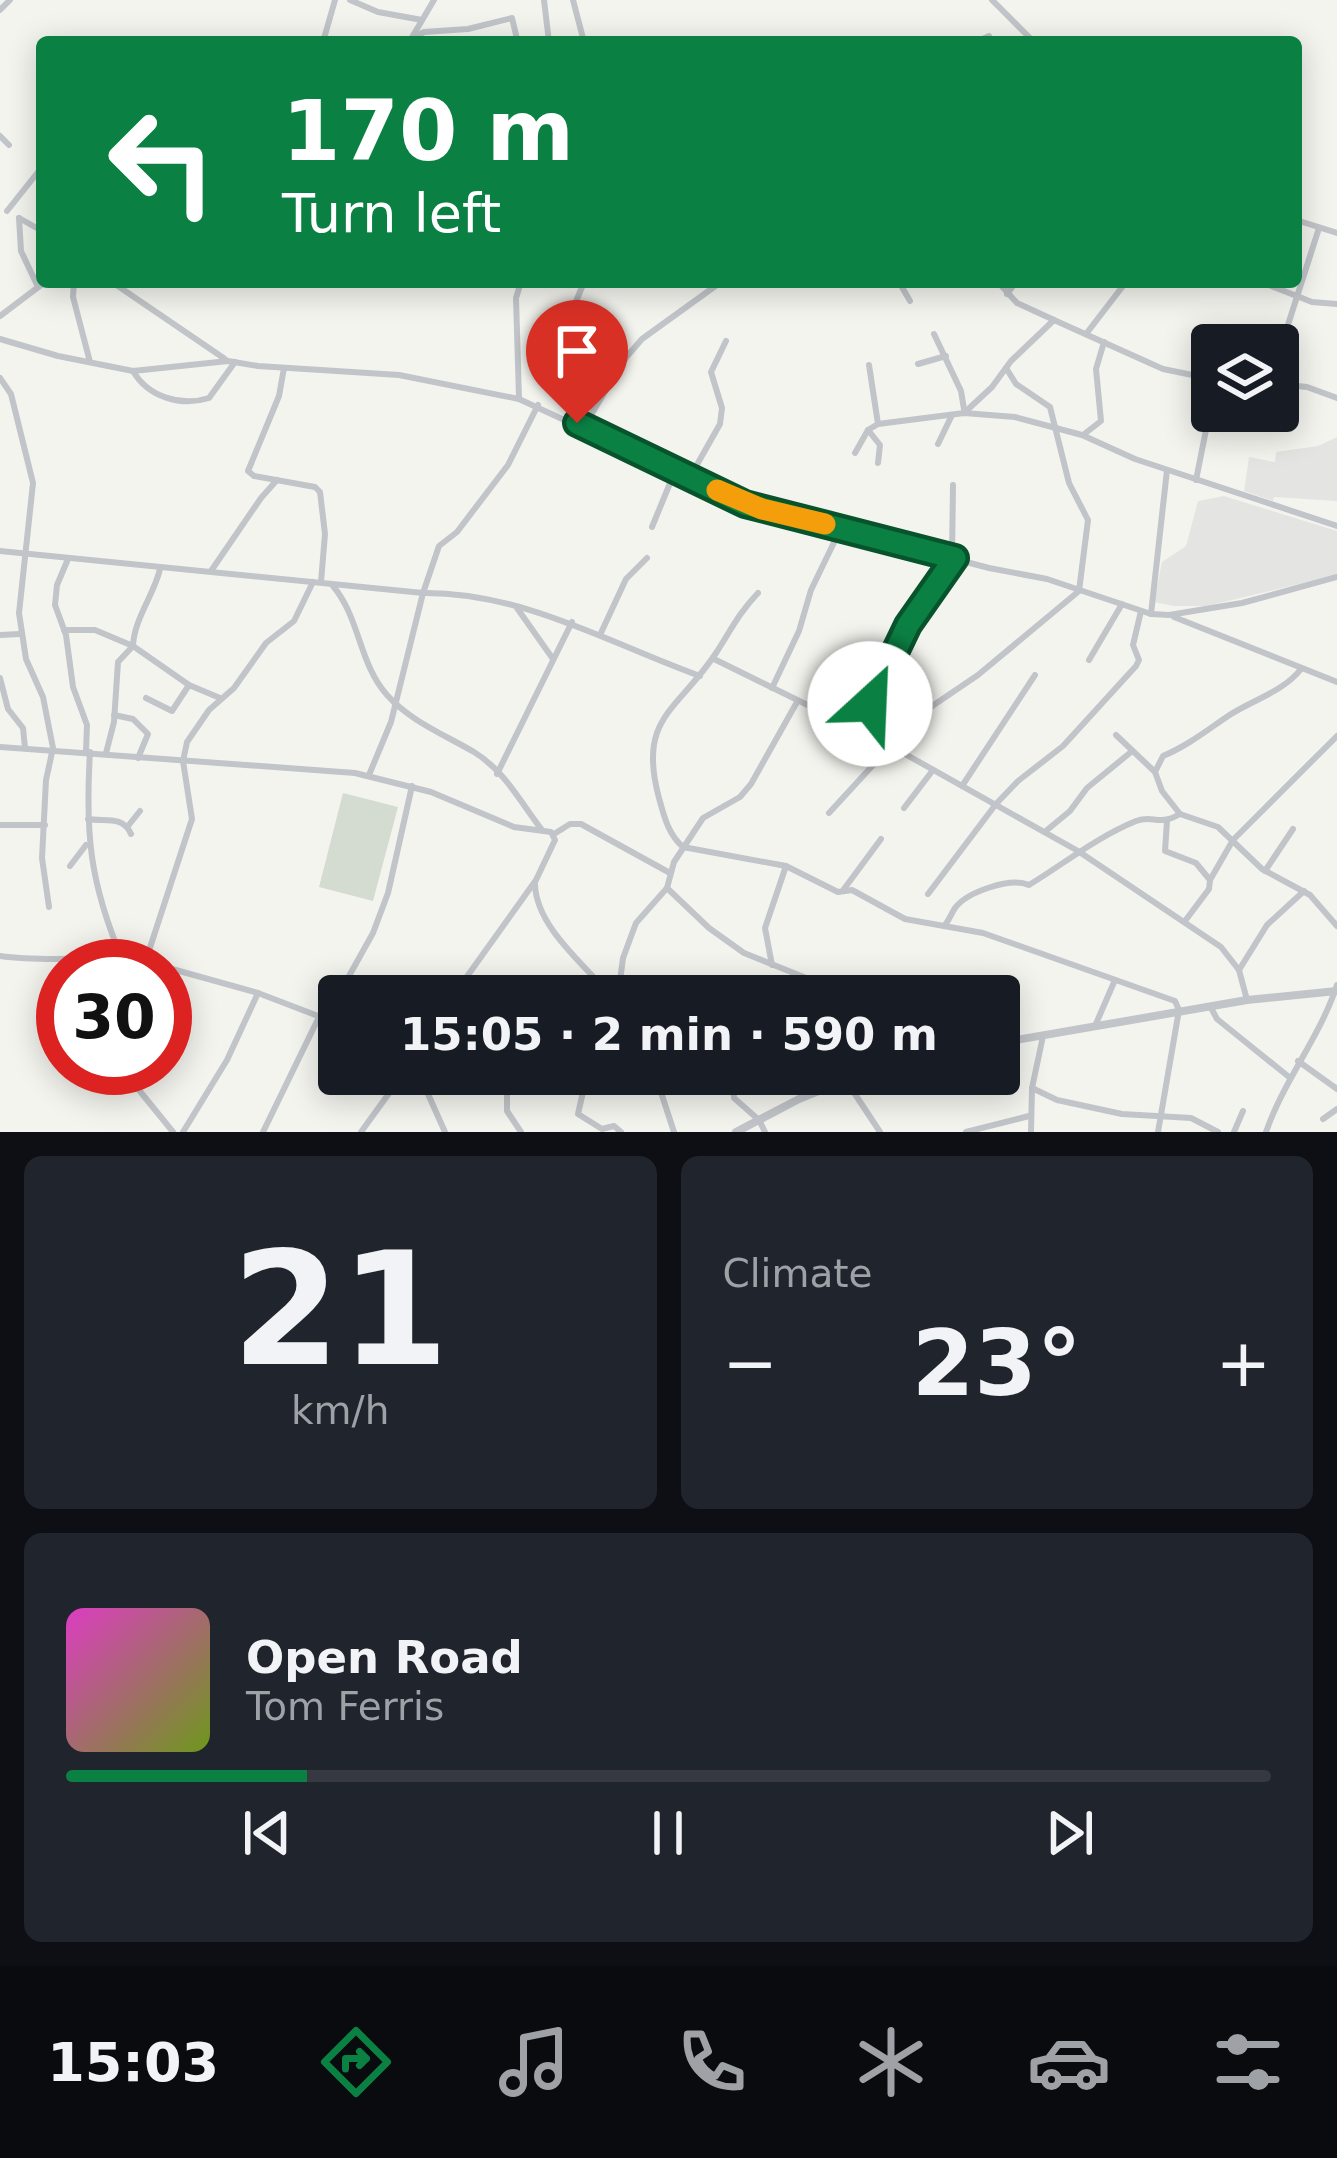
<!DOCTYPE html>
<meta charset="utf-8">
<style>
:root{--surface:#171b24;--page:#20242c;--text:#f1f3f6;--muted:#9ea1a6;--line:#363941;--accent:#0b8043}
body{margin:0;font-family:"DejaVu Sans",sans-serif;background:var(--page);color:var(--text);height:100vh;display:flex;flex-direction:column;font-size:45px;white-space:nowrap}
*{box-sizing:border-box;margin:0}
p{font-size:39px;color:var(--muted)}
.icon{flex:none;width:66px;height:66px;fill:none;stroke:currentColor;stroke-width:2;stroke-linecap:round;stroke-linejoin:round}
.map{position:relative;height:1132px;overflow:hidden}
.sheet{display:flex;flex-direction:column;gap:24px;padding:24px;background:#0d0f14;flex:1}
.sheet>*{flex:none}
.banner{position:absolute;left:36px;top:36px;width:1266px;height:252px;border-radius:12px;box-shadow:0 6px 30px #0003;background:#0b8043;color:#fff;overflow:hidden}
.tools{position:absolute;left:1191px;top:324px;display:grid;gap:24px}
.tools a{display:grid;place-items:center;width:108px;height:108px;border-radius:12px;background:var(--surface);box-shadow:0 6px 30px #0003;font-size:60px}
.speed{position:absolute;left:36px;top:939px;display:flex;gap:24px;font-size:60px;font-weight:700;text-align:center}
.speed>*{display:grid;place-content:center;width:156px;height:156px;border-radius:50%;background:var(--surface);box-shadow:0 6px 30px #0003;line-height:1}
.speed .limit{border:18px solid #d22;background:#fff;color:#111}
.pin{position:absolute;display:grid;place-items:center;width:102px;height:102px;color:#fff;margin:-123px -51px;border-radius:50% 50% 50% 0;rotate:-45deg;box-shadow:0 0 12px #0007}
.pin .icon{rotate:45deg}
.me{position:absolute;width:132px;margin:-66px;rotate:25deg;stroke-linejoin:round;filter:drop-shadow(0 0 9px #0008)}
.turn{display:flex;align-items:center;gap:42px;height:252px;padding:0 48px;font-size:54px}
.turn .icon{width:156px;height:156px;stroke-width:2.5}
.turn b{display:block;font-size:84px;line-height:102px}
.big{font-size:90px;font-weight:700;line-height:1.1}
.sheet .tile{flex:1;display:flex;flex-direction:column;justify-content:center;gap:18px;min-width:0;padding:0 42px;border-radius:18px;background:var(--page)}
.sheet .dial{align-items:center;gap:0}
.dial b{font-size:156px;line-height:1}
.song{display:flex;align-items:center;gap:36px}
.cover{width:144px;height:144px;border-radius:18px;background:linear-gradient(135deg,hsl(310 70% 55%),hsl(80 70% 35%))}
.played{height:12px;border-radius:6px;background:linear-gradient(90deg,var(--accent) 20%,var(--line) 20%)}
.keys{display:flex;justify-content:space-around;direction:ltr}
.heat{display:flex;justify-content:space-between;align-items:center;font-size:66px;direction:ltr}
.sheet .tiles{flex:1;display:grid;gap:24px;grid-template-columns:1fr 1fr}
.tile:last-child{grid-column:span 2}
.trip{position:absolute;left:318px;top:975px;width:702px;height:120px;border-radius:12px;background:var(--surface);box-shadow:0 6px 30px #0003;font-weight:700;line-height:120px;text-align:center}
.tab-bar{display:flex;height:192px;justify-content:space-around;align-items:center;background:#090b0e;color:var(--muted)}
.tab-bar .icon{width:84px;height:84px}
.tab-bar .current{color:var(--accent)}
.tab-bar b{font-size:54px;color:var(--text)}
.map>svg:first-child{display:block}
.built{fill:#e4e5e3}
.green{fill:#d4dbd0}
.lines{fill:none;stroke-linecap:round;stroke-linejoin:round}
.minor{stroke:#c1c4c8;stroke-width:6}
.tertiary{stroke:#c1c4c8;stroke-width:8}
.route-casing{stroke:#07532c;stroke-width:30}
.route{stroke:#0b8043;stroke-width:21}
.slow{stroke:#f59e0b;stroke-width:21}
</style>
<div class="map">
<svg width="1337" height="1132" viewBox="0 0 1337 1132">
<rect width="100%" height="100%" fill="#f4f4ef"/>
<g class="built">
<polygon points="1337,437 1337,501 1274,497 1273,501 1244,491 1249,457 1275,462 1276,452 1318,446"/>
<polygon points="1224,496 1337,531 1337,575 1207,606 1174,606 1154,602 1162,562 1186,546 1198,501"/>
</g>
<polygon class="green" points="343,793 398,807 373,901 319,887"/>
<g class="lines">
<g class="minor">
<polyline points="350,0 378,12 422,20"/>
<polyline points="544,0 549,42"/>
<polyline points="573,0 584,42"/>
<polyline points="992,0 1034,42"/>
<polyline points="0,10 10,0"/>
<polyline points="411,39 424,32 468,29 512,18 517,39"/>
<polyline points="411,39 434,0"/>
<polyline points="323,42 335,0"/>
<polyline points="976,42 989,36"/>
<polyline points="0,136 9,145"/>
<polyline points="7,211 42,167"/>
<polyline points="19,218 21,251 38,287"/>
<polyline points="19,218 42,231"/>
<polyline points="1296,220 1337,233"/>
<polyline points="74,282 73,297 90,362"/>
<polyline points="112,282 225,359"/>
<polyline points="584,282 575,304 579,329 625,359"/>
<polyline points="899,282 910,301"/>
<polyline points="998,282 1017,303 1054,320 1163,369 1212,379"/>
<polyline points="1261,282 1312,302 1337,304"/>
<polyline points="1007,294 1016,282"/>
<polyline points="0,316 45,282"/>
<polyline points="934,334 961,391 964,409"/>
<polyline points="1086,334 1126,282"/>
<polyline points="0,339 58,356 133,371 228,361 258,366 399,375 519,399 745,504 989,568 1047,579 1151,614 1169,615 1242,603 1337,577"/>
<polyline points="1220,345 1248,345"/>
<polyline points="1257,345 1286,331 1319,228"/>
<polyline points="918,364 946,356"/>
<polyline points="284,368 279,396 248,471 254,476 315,487 320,492 325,534 321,582"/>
<path d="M133,371C148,397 181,407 209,398L235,362"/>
<polyline points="0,378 11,394 33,483 19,613 26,659 43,697 53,748 46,780 42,858 49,907"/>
<polyline points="1202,378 1204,364 1212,352"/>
<polyline points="1278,384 1307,387 1337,398"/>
<polyline points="519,399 516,298 521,282"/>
<polyline points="964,413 992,387 1011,361 1054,320"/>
<polyline points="878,424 964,413 1015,417 1082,435 1135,459 1337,526"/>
<polyline points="584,427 623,361 642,339 721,282"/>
<polyline points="868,430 880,445 878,463"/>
<polyline points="1083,435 1101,421 1096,369 1104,342"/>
<polyline points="938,444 952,415"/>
<polyline points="855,453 868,430 878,424 869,365"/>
<polyline points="690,477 720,424 722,408 711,372 726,341"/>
<polyline points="1196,480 1206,430 1212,420"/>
<polyline points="652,527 675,471"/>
<path d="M0,551L423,593C522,592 609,643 700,676"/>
<polyline points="952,557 953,485"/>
<polyline points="68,559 57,585 55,605 66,635 73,687 87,725 86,751"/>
<path d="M160,569C154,595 134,619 133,646L189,685L220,698"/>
<polyline points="211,571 261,498 277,480"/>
<path d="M333,586C360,618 359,664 387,695C410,721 445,735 474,752C505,771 521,803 542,830"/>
<path d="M758,593C738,614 731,630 716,653C678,711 637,717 659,798C664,816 668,834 683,847L786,866L838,892L852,890L905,919L983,933L1175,1001L1179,1010L1158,1132"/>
<polyline points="517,608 553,659"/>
<polyline points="1151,614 1167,470"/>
<polyline points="1174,617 1337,682"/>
<polyline points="64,630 95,630 133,646 118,662 114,722 106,753"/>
<polyline points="0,635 20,634"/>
<polyline points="600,635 626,579 647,558"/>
<polyline points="714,659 889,745 1078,851 1221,947 1239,970 1247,1000"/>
<polyline points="1089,660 1122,604"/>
<path d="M1301,669C1283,692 1252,700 1228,716C1206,731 1187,746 1163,756L1155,772L1162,791L1180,814L1218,827L1262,869L1310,895L1337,926"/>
<polyline points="882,674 929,707"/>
<polyline points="0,678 8,709 23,728 25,748"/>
<polyline points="772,688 799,631 811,590 841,528"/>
<polyline points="146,698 172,711 189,685"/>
<polyline points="114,715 133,719 148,734 138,758"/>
<polyline points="855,729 907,625 955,558"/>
<polyline points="1116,735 1155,772"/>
<polyline points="0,747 355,773 431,792 514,827 551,832 555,840 536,880 453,996"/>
<path d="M90,752C85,834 90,883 122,959"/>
<polyline points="497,774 572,622"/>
<polyline points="369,775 391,722 423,593 439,546 457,532 508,465 538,405"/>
<polyline points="962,786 1035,675"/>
<polyline points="904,808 933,770"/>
<polyline points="829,813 919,715 978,675 1079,591 1088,520 1069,483 1050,407 1016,384 1006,368"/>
<path d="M88,819C104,822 123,815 131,834"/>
<polyline points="1167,821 1165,851 1196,863 1210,880 1209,889 1185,921"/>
<polyline points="0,825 45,825"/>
<polyline points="128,826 140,811"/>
<polyline points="1047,830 1070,811 1087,788 1131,752"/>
<polyline points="554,834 570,824 581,824 670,873"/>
<polyline points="70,866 86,845"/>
<polyline points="1265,871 1293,829"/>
<polyline points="1210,880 1233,840 1337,736"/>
<path d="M535,884C536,927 585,965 611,996"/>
<polyline points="667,888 709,928 744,953 851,996"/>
<polyline points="844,889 881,839"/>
<polyline points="928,894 996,804 1018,781 1063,746 1136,666 1139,660 1133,645 1141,611"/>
<path d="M944,926C949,921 951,914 955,908C967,892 1010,877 1029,885C1065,863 1097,837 1136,821C1154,814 1157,827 1180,814"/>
<path d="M0,956C53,964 109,952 162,966"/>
<polyline points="772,965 765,928 786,866"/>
<polyline points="144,966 192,819 183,761 187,742 209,710 234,688 266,643 294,621 313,582"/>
<polyline points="165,967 258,993 339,1024"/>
<polyline points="1239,970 1267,925 1304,891"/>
<polyline points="460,987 473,996"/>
<polyline points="618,996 623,958 636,923 667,888 674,862 703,818 740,797 751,784 797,702"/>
<polyline points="1210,1006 1217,1019 1289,1077"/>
<polyline points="325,1019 373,933 388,893 412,786"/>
<polyline points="1095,1026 1115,980"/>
<polyline points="1298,1061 1337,1089"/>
<polyline points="126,1068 130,1079 173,1132"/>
<polyline points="419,1074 445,1132"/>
<polyline points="499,1074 507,1081 507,1111 521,1132"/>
<polyline points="587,1074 578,1114 602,1129 614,1126 621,1132"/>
<polyline points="655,1074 674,1132"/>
<polyline points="732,1074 734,1098 759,1120 765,1132"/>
<polyline points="845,1079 880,1132"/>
<polyline points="1032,1088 1057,1100 1122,1114 1191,1118 1218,1132"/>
<polyline points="1323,1119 1337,1109"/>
<polyline points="183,1132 227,1060 258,993"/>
<polyline points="263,1132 319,1017"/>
<polyline points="361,1132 403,1074"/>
<polyline points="966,1132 1029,1116"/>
<polyline points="1031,1132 1032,1088 1043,1036"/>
<polyline points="1234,1132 1243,1111"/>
<path d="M1266,1132C1284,1080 1320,1037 1337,985"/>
</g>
<g class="tertiary">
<polyline points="999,1043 1247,1000 1337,991"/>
<polyline points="736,1132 799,1099 860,1074"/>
</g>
</g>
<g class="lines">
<defs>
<polyline id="route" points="577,423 745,504 955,558 908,625 870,704"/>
</defs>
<use href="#route" class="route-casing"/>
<use href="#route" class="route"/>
<polyline class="slow" points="717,490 762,509 825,524"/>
</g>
</svg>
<div class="tools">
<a><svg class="icon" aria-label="layers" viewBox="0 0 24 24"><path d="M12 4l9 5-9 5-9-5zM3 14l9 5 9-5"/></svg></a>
</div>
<div class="speed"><div class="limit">30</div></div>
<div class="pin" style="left:577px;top:423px;background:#d93025"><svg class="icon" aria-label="arrive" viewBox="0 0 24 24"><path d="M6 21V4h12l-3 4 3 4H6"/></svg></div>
<svg class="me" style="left:870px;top:704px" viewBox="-20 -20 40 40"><circle r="19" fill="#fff"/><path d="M0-13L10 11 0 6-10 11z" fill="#0b8043"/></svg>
<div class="trip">15:05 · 2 min · 590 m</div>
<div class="banner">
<div class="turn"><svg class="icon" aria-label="left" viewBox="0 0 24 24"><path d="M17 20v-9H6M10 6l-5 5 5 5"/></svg><div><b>170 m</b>Turn left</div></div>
</div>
</div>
<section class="sheet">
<div class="tiles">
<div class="tile dial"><b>21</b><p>km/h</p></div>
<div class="tile"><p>Climate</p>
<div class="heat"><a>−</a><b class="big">23°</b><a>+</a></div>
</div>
<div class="tile">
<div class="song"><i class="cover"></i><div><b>Open Road</b><p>Tom Ferris</p></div></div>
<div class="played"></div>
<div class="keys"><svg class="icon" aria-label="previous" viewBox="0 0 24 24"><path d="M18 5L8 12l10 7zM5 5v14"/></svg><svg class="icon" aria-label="pause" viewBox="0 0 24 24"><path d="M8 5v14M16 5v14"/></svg><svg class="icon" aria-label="next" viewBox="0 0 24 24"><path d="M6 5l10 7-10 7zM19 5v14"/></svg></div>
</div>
</div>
</section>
<nav class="tab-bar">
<b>15:03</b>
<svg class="icon current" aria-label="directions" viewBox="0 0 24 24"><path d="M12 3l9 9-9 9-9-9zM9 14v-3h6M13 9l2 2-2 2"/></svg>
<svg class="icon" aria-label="music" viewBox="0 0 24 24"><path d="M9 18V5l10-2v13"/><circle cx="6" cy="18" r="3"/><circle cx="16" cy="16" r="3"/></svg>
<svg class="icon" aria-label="phone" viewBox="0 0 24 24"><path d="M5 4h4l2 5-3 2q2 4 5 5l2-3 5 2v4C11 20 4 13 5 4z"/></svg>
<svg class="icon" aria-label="climate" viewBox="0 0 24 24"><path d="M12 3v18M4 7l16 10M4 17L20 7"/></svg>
<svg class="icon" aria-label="car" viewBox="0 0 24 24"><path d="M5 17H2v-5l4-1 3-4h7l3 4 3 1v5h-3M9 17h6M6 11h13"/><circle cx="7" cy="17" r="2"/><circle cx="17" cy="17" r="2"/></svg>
<svg class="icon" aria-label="filters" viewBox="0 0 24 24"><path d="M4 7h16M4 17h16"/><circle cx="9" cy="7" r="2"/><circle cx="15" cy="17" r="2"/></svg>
</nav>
